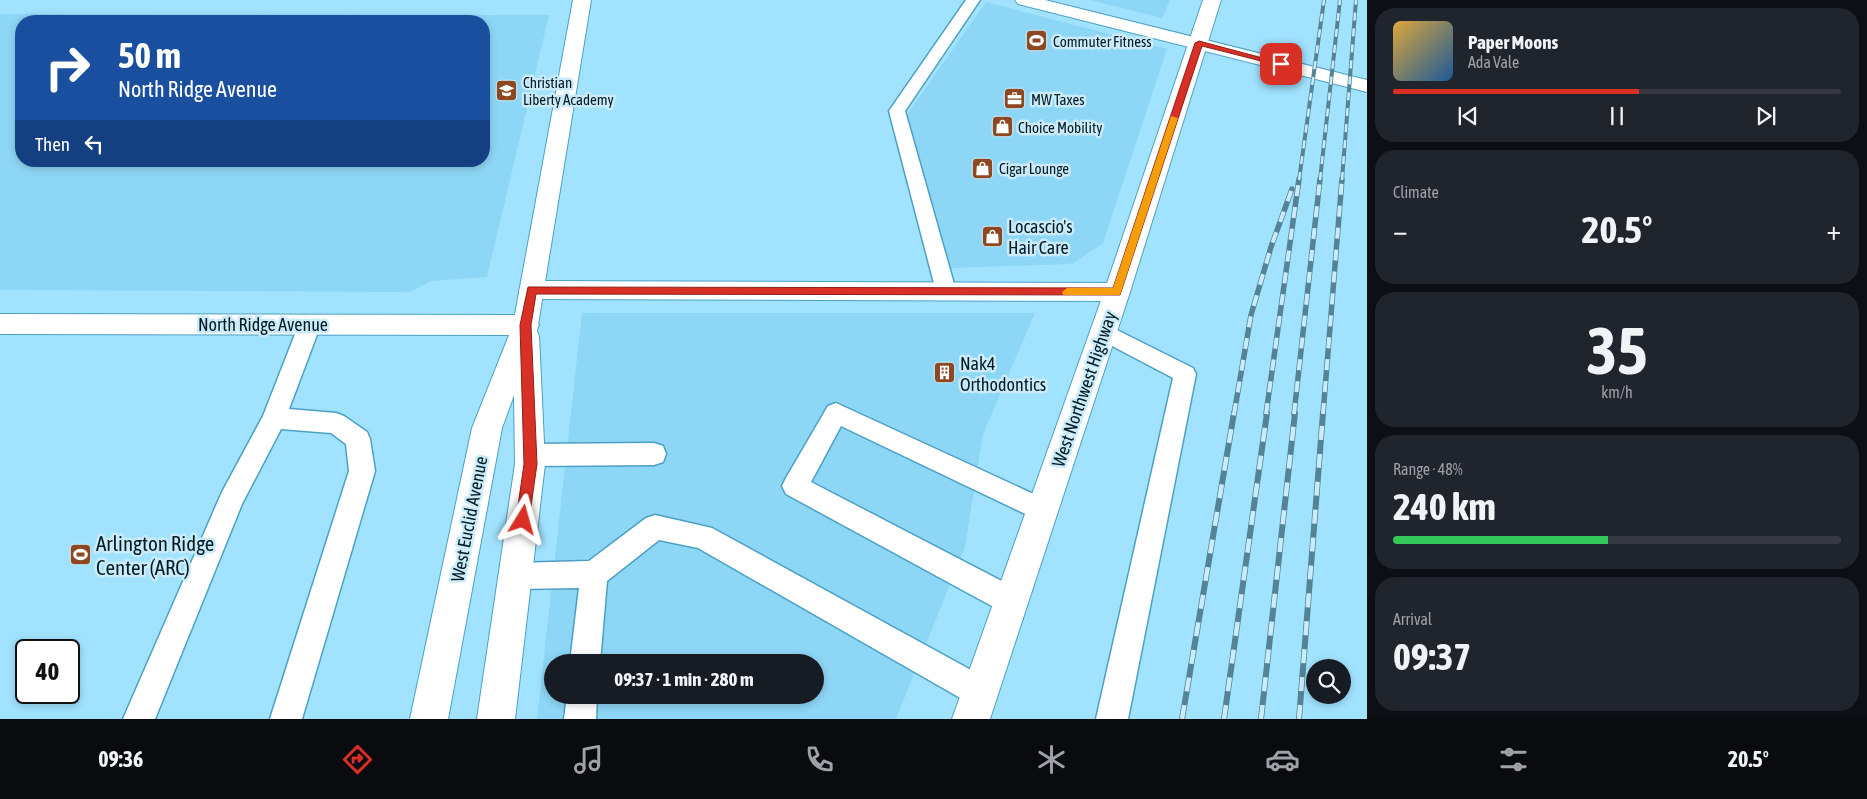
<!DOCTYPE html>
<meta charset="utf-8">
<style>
:root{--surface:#171b24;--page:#20242c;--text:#f1f3f6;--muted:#9ea1a6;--line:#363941;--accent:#d93025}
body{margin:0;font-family:"Asap Condensed",sans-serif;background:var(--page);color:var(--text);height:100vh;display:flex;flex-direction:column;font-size:19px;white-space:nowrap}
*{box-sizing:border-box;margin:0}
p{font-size:16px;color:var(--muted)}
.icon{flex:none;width:28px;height:28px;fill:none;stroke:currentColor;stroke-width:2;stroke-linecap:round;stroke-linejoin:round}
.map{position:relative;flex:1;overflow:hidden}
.panel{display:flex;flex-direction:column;gap:8px;padding:8px;background:#0d0f14;width:500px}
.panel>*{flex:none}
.guide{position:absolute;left:15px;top:15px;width:475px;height:152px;border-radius:20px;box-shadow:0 2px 8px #0003;background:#1a4fa0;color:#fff;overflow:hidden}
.tools{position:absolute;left:1306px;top:659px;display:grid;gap:10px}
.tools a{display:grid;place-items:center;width:45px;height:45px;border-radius:50%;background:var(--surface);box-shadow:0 2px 8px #0003;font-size:25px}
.speed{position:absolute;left:15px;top:639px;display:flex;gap:10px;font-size:25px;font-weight:700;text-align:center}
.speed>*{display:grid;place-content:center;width:65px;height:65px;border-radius:50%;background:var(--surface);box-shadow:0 2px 8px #0003;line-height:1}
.speed .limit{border:2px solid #111;border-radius:8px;background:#fff;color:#111}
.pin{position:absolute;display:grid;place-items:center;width:42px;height:42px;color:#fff;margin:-21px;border-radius:10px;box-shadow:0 2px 8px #0006}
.me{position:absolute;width:55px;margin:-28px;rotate:8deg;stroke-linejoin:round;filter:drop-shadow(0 0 4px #0008)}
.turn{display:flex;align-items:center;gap:18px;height:105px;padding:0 20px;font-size:22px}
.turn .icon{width:65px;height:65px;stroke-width:2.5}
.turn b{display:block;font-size:35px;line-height:42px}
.then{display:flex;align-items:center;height:48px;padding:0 20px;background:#0003;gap:10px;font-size:19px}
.big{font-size:38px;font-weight:700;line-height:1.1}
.panel .card{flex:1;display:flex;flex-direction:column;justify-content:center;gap:8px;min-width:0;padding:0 18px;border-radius:20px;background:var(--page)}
.panel .dial{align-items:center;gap:0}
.dial b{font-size:65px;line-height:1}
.song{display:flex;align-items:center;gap:15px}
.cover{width:60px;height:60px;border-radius:8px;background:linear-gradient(135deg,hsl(40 70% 55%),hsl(210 70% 35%))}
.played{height:5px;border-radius:2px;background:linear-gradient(90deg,var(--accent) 55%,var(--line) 55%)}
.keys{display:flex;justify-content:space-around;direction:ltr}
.heat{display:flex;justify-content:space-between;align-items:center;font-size:28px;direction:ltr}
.charge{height:8px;border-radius:4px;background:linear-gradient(90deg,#34c759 48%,var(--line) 0)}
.trip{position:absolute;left:544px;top:654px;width:280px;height:50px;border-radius:25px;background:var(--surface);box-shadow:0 2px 8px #0003;font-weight:700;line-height:50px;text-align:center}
.dock{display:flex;height:80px;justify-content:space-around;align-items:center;background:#090b0e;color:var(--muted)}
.dock .icon{width:35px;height:35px}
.dock .current{color:var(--accent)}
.dock b{font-size:22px;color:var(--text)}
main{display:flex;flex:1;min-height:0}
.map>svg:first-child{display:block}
.built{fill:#8ed6f6;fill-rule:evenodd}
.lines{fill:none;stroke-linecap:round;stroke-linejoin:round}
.lane-casing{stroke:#4ca1c3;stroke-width:3}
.street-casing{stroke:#4ca1c3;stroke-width:2}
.secondary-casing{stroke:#4ca1c3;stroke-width:2}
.primary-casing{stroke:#4ca1c3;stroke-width:2}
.lane{fill:#fff;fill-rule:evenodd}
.street{fill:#fff;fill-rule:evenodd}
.secondary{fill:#fff;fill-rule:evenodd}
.primary{fill:#fff;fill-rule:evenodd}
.rail-far2-casing{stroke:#548396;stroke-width:4}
.rail-far1-casing{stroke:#548396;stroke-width:5.5}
.rail-casing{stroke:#548396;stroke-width:6}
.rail-far2{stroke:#cbebf9;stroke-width:2.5;stroke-dasharray:8;stroke-linecap:butt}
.rail-far1{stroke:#cbebf9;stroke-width:4;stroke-dasharray:11;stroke-linecap:butt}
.rail{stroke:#cbebf9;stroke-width:4.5;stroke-dasharray:14;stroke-linecap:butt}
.route{fill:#d93025;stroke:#8d1f18}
.slow{fill:#f59e0b}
.labels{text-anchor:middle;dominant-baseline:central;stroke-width:5;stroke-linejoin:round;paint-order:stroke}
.far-poi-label{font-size:15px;fill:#021c26;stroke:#cbebf9;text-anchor:start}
.poi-label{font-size:18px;fill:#021c26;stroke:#cbebf9;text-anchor:start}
.street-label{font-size:18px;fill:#021c26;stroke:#cbebf9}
.near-poi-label{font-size:21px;fill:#021c26;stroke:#cbebf9;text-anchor:start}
</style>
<main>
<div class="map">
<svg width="1367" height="719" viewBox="0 0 1367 719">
<rect width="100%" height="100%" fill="#a1e3ff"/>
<g class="built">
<polygon points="1089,0 1170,0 1162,18"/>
<polygon points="986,2 1167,49 1103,243 1072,264 951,268 906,116"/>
<path d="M0,14L549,15L487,277L431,281L410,292L0,290ZM484,21V161H21V21Z"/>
<path d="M582,313H1035L983,434L965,547L896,719H537ZM552,662H815V695H552Z"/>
</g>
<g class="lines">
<defs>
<g id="lane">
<polygon points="966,0 980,0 905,111 956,291 953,296 946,299 939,296 936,291 889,111"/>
<polygon points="310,316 318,318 321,324 289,409 336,413 344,416 367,432 370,439 375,471 302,719 270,719 349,471 346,444 331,433 281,429 242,504 155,719 123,719 222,492 263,416 299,324 302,318"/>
<polygon points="1103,323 1193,368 1196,374 1128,719 1096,719 1173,378 1095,337 1092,331 1095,325"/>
<polygon points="836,403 1051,502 1055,510 1051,518 1042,522 841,426 811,482 1021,591 1025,601 1021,611 1011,615 1001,611 786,494 782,486 786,478 828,406"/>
<polygon points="654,443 663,446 666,454 663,462 654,465 530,466 521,463 518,455 521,447 530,444"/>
<polygon points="655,515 712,528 991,681 995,692 991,703 980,707 969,703 698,548 659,540 607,581 600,662 570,662 579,588 515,589 505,585 501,576 505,567 515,563 589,561 646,518"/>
<polygon points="567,695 597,695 596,719 564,719"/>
</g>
<g id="street">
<polygon points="532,281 1117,283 1126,285 1130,292 1126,299 1117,301 532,299 523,297 519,290 523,283"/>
<polygon points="0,314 526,315 535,318 539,325 535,332 526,335 0,334"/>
</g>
<g id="secondary">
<polygon points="573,0 591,0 537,331 539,336 545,464 515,719 477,719 515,464 514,395 502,428 448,719 410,719 472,428 513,325"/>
<polygon points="1015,0 1045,0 1367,80 1367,92 1018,4"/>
</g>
<polygon id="primary" points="1203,0 1221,0 1130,292 990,719 952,719 1104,292"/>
</defs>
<use href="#lane" class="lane-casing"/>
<use href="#street" class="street-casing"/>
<use href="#secondary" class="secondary-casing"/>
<use href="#primary" class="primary-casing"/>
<use href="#lane" class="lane"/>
<use href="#street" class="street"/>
<use href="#secondary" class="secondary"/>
<use href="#primary" class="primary"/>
<defs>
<g id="rail-far2">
<polyline points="1299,180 1324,0"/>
<polyline points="1320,180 1340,0"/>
<polyline points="1342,180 1356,0"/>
</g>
<g id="rail-far1">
<polyline points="1234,414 1251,315 1271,247 1292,189"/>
<polyline points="1266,414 1299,179"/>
<polyline points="1294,414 1320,179"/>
<polyline points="1323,414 1342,179"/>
</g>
<g id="rail">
<polyline points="1182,719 1234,413"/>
<polyline points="1224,719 1267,413"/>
<polyline points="1261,719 1295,413"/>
<polyline points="1299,719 1323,413"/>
</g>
</defs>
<use href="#rail-far2" class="rail-far2-casing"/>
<use href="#rail-far1" class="rail-far1-casing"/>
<use href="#rail" class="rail-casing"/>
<use href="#rail-far2" class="rail-far2"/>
<use href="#rail-far1" class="rail-far1"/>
<use href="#rail" class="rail"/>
</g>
<polygon class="route" points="1199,41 1285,64 1281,66 1202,46 1120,295 536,294 531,325 537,464 529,520 527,524 523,526 518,524 516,520 524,464 520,325 528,287 1113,288 1195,43"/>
<polygon class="slow" points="1171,116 1178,118 1120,295 1063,295 1062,292 1067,288 1113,288"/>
<defs>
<symbol id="stadium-square" viewBox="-11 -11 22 22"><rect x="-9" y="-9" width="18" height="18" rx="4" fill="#8d4721" stroke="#cbebf9"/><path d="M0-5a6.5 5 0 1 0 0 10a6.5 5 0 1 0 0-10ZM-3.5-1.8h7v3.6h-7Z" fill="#fff"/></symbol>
<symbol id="school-square" viewBox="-11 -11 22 22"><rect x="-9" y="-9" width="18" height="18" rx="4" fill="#8d4721" stroke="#cbebf9"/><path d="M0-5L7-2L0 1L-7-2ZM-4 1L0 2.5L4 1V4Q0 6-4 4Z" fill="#fff"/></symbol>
<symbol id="office-square" viewBox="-11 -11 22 22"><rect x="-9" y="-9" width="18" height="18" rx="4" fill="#8d4721" stroke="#cbebf9"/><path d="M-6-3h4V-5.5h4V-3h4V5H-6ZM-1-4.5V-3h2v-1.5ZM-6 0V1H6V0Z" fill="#fff"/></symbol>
<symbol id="shop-square" viewBox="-11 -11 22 22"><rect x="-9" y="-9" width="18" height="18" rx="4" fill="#8d4721" stroke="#cbebf9"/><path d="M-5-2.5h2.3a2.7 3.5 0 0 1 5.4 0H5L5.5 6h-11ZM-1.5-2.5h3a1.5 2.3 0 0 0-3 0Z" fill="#fff"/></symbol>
<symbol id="building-square" viewBox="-11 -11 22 22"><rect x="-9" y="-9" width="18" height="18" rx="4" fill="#8d4721" stroke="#cbebf9"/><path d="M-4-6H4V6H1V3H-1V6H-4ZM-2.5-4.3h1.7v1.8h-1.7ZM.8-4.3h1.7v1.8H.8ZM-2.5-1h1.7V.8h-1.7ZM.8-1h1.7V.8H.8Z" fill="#fff"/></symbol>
</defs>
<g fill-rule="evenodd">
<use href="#stadium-square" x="1024" y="28" width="25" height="25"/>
<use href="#school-square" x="494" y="78" width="25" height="25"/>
<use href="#office-square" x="1002" y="86" width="25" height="25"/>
<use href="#shop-square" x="990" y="114" width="25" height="25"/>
<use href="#shop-square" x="970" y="156" width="25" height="25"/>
<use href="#shop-square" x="980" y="224" width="25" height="25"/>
<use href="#building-square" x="932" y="360" width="25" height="25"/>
<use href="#stadium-square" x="68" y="542" width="25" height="25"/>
</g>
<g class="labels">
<g class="far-poi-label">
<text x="1053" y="41">Commuter Fitness</text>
<text x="523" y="82">Christian<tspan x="523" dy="17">Liberty Academy</tspan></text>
<text x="1031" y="99">MW Taxes</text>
<text x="1018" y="127">Choice Mobility</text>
<text x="999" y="168">Cigar Lounge</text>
</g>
<g class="poi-label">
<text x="1008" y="226">Locascio's<tspan x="1008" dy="21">Hair Care</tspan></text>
<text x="960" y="363">Nak4<tspan x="960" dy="21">Orthodontics</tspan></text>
</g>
<g class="street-label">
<text x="263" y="324">North Ridge Avenue</text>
<text transform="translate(1084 389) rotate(-71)">West Northwest Highway</text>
<text transform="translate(469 519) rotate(-79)">West Euclid Avenue</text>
</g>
<g class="near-poi-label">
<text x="96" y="543">Arlington Ridge<tspan x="96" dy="24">Center (ARC)</tspan></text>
</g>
</g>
</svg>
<div class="tools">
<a><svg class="icon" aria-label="search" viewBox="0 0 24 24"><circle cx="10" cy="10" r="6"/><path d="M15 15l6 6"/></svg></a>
</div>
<div class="speed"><div class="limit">40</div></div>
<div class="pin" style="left:1281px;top:64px;background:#d93025"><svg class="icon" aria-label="arrive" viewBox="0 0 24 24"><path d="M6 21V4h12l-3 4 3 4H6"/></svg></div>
<svg class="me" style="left:523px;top:520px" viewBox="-20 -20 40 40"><path d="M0-17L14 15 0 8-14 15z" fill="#d93025" stroke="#fff" stroke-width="4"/></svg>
<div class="trip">09:37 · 1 min · 280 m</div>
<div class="guide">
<div class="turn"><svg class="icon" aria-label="right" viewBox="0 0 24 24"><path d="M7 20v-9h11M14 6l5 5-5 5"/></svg><div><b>50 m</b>North Ridge Avenue</div></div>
<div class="then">Then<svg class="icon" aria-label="left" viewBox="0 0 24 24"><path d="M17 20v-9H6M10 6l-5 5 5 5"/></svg></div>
</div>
</div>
<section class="panel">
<div class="card">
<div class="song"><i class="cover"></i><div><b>Paper Moons</b><p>Ada Vale</p></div></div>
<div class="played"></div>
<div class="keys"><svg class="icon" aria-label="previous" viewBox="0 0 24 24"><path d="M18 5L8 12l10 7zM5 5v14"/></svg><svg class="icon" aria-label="pause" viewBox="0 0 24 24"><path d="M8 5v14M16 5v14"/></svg><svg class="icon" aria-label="next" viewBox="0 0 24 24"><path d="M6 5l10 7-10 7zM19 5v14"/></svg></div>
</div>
<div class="card"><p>Climate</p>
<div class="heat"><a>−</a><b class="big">20.5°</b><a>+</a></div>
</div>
<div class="card dial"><b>35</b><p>km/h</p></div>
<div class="card"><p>Range · 48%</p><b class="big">240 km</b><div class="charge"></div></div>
<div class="card"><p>Arrival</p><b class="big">09:37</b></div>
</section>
</main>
<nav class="dock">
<b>09:36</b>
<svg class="icon current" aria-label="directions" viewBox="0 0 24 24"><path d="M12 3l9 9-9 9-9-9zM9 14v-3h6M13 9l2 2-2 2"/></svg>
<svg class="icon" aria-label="music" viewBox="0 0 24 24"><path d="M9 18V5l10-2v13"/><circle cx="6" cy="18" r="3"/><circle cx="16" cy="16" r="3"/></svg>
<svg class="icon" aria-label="phone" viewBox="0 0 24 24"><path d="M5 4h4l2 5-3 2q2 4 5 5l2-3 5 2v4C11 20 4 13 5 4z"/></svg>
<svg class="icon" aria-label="climate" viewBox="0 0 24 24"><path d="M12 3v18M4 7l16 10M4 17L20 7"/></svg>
<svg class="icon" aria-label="car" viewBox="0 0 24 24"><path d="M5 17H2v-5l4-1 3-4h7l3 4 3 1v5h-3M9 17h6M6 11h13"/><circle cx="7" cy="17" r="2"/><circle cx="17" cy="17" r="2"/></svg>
<svg class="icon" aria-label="filters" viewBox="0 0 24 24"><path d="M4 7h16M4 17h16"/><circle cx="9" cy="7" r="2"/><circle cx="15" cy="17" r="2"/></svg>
<b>20.5°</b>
</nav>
